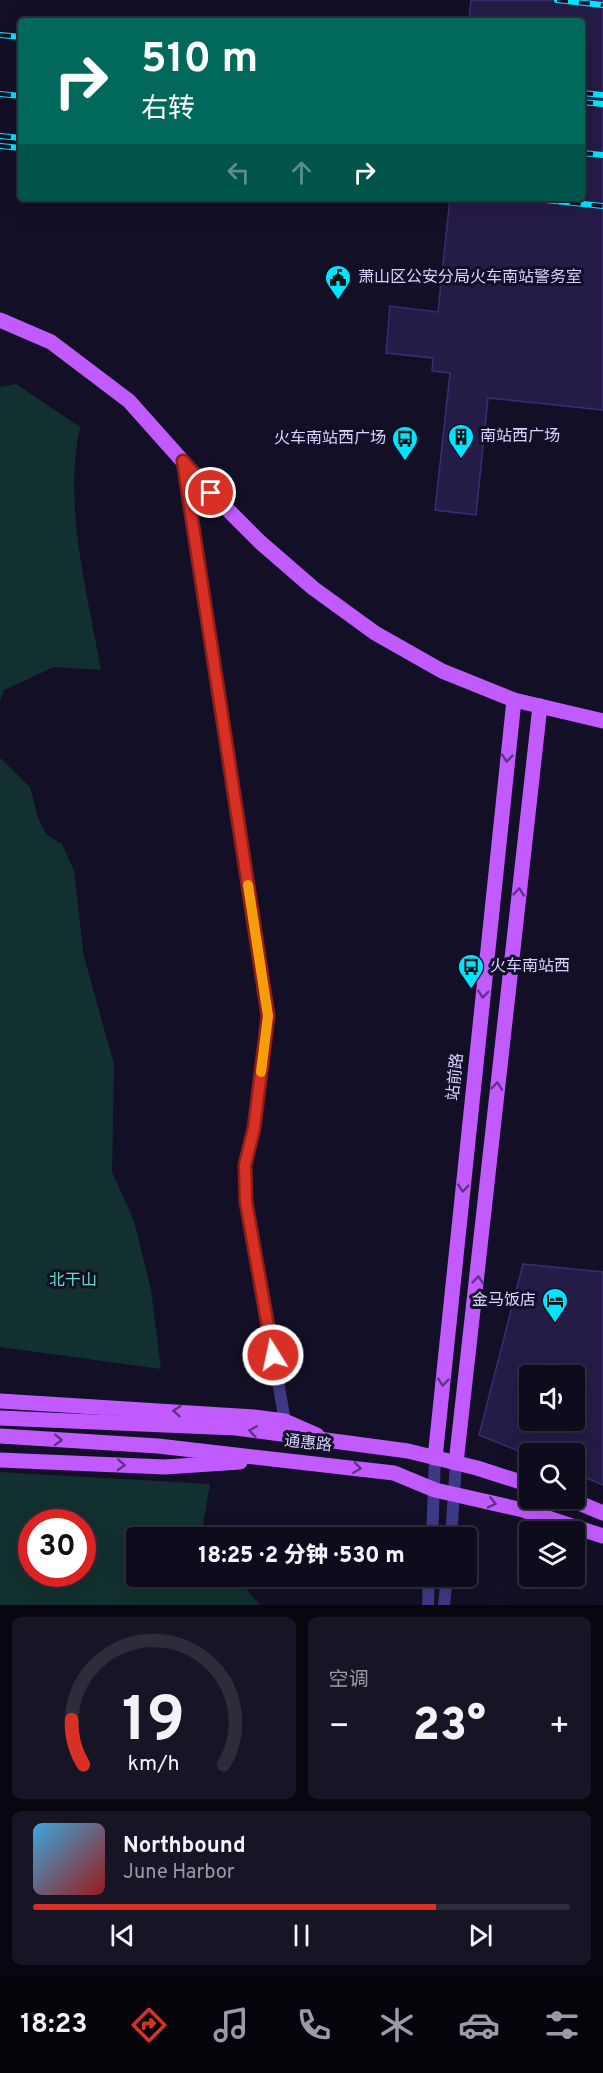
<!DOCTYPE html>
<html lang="zh">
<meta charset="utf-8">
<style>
:root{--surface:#0e0b1c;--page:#171425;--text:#f1f3f6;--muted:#9b9ba3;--line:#2e2b3b;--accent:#d93025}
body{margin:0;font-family:Overpass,"Noto Sans SC",sans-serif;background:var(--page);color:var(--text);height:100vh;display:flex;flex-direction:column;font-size:22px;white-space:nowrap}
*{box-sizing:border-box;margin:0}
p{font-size:20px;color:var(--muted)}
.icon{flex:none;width:33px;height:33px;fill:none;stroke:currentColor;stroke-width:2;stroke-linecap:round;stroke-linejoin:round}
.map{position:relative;height:1605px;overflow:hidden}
.drawer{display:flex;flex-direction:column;gap:12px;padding:12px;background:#08060f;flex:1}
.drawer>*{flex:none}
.hud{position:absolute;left:18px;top:18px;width:567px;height:183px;border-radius:6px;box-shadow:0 6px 24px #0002,0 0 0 2px var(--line);background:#00695c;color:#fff;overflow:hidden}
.buttons{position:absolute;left:519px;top:1365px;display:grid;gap:12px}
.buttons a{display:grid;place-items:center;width:66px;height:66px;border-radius:6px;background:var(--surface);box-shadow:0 6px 24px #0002,0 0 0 2px var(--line);font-size:30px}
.speed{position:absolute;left:18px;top:1509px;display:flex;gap:12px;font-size:30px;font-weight:700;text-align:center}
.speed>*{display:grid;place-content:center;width:78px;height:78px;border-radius:50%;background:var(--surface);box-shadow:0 6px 24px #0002,0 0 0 2px var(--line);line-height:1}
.speed .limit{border:9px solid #d22;background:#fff;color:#111}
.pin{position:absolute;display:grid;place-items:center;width:51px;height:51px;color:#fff;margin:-26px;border:3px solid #fff;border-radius:50%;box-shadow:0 2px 6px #0007}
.me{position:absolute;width:66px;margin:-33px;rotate:350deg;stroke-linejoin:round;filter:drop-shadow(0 0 4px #0008)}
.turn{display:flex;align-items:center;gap:21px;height:126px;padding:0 24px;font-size:27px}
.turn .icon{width:78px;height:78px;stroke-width:2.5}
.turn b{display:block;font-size:42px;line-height:51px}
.lanes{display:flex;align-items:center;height:57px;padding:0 24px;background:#0003;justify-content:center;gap:30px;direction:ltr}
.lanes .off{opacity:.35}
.big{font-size:45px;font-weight:800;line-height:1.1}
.drawer .widget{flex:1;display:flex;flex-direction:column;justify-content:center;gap:9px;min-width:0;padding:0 21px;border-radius:9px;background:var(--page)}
.drawer .dial{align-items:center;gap:0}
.dial svg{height:156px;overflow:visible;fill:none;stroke:var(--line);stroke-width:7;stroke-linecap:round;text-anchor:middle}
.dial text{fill:var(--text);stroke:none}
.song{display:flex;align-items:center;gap:18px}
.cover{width:72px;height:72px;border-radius:9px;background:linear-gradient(135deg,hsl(200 70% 55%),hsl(0 70% 35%))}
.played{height:6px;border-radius:3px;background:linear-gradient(90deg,var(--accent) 75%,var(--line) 75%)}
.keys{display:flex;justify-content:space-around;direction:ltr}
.heat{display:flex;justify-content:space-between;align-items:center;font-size:33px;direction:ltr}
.drawer .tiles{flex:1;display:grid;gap:12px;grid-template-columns:1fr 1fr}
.widget:last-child{grid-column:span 2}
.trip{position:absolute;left:126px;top:1527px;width:351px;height:60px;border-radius:6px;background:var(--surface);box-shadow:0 6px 24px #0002,0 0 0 2px var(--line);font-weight:800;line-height:60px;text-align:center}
.dock{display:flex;height:96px;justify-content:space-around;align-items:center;background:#06040b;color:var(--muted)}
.dock .icon{width:42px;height:42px}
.dock .active{color:var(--accent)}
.dock b{font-size:27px;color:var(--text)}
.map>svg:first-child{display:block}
.green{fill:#12302f;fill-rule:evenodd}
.building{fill:#241b47;stroke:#3b2d73;stroke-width:1.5;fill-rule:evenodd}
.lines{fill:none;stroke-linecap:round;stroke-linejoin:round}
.minor{stroke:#3d3a85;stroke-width:12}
.major{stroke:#c25bff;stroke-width:15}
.rail-casing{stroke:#00e5ff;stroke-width:6}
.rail{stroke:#130f26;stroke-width:4;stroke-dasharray:11;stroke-linecap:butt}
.oneway{stroke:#623188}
.route-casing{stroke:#8d1f18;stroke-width:15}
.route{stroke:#d93025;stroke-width:10}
.slow{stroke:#f59e0b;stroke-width:10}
.labels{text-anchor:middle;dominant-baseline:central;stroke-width:6;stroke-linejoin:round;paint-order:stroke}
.poi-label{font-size:16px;fill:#d9d4ff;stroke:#130f26;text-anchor:start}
.street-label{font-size:16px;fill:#d9d4ff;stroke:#130f26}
.park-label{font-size:16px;fill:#5fe0c0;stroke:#130f26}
</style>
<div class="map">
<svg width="603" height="1605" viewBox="0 0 603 1605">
<rect width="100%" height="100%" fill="#130f26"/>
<g class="green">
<path d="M16,384L80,427C63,506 87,591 101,670L54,667L4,690L0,701V387Z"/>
<polygon points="0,758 30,787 38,818 47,835 62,844 74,871 84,957 114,1064 112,1172 134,1221 151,1290 161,1369 0,1347"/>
<path d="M0,1472L210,1484L201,1537L136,1538V1576L239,1577L250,1594L261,1605H0ZM32,1522H82V1574H32Z"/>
</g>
<g class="building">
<polygon points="471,0 603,0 603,410 488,398 476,515 435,510 450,373 432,371 433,358 386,353 390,306 438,312 450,198 582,198 582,21 469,21"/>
<path d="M523,1264L603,1272V1485L574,1473V1454H526L479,1435ZM530,1376H574V1420H530Z"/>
</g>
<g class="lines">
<g class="minor">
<polyline points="183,461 268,1016 254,1128 245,1165 246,1202 285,1421"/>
<polyline points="432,1538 435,1458"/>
<polyline points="451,1538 456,1463"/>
<polyline points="428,1605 429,1576"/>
<polyline points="444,1605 447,1576"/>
</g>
<g class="major">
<polyline points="0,320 51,342 129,401 211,493 260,542 313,588 375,633 442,671 514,700 603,721"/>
<polyline points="0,1401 254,1417 285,1421 317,1435"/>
<polyline points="0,1418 236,1428 408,1451 477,1468 530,1485"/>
<polyline points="0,1436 158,1446 394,1473 435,1490 523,1510 603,1536"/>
<polyline points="435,1458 514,700"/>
<polyline points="0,1460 165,1467 240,1462"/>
<polyline points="456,1463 540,706"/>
<polyline points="567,1498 603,1513"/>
</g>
<defs>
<g id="rail">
<polyline points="557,0 603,5"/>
<polyline points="0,35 21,37"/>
<polyline points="582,93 603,95"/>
<polyline points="0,94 21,96"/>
<polyline points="582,102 603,104"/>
<polyline points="0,136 21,138"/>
<polyline points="0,146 21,148"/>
<polyline points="582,153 603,155"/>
<polyline points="526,198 603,206"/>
</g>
</defs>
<use href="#rail" class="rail-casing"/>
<use href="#rail" class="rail"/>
</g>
<defs><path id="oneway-chevron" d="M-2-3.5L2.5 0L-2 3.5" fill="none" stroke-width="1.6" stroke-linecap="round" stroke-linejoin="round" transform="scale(1.5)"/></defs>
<g class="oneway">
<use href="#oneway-chevron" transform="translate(507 758) rotate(96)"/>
<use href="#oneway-chevron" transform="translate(519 892) rotate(-84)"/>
<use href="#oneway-chevron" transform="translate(483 994) rotate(96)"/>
<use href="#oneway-chevron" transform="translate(497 1086) rotate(-84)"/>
<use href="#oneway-chevron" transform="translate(463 1188) rotate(96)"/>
<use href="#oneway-chevron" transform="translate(478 1280) rotate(-85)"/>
<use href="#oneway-chevron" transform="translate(443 1382) rotate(96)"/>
<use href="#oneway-chevron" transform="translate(177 1411) rotate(-175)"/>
<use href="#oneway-chevron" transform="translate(253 1431) rotate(-172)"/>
<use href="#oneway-chevron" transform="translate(58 1440) rotate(3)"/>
<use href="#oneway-chevron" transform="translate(121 1465) rotate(3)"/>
<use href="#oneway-chevron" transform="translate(357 1468) rotate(8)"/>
<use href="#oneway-chevron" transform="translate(492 1503) rotate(13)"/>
</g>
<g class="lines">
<defs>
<polyline id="route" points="211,493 183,461 268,1016 254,1128 245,1165 246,1202 273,1355"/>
</defs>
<use href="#route" class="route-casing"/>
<use href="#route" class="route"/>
<polyline class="slow" points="248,885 268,1016 261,1072"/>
</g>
<defs>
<symbol id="civic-pin" viewBox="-11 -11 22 30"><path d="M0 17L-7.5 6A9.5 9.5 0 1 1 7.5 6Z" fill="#00e5ff" stroke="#130f26"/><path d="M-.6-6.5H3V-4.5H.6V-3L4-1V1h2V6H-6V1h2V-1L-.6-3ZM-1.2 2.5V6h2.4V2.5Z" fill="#111"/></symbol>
<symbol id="building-pin" viewBox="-11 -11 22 30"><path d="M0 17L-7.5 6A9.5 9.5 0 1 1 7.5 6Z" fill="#00e5ff" stroke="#130f26"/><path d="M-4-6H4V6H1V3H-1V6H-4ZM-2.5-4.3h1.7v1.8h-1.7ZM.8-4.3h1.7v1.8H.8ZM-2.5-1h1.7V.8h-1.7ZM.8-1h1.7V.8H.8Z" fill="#111"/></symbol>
<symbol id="bus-pin" viewBox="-11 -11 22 30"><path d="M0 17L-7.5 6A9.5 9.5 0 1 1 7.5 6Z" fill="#00e5ff" stroke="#130f26"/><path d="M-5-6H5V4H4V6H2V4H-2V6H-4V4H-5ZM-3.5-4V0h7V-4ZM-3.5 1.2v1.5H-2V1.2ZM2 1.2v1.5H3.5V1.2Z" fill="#111"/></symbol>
<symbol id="hotel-pin" viewBox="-11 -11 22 30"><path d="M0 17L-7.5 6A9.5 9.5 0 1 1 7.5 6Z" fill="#00e5ff" stroke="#130f26"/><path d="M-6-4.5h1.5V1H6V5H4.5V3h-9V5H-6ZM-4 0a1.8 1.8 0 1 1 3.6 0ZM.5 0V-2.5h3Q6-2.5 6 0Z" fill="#111"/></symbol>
</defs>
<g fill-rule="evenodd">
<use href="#civic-pin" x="323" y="263" width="30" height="40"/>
<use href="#building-pin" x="446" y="422" width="30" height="40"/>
<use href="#bus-pin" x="390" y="424" width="30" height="40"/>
<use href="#bus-pin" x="456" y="952" width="30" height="40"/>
<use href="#hotel-pin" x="540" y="1286" width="30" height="40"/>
</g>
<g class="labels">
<g class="poi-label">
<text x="358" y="278">萧山区公安分局火车南站警务室</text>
<text x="480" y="437">南站西广场</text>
<text x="386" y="439" text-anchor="end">火车南站西广场</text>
<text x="490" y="967">火车南站西</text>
<text x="536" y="1301" text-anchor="end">金马饭店</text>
</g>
<g class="street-label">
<text transform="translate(456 1077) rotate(-84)">站前路</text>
<text transform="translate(308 1444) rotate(6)">通惠路</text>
</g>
<g class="park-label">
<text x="73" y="1281">北干山</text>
</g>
</g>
</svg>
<div class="buttons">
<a><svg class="icon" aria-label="sound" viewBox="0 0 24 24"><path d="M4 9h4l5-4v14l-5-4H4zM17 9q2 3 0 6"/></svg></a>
<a><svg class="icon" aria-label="search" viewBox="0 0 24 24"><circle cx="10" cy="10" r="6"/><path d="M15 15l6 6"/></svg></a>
<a><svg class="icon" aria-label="layers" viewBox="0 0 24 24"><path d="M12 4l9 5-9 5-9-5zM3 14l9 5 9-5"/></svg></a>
</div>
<div class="speed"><div class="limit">30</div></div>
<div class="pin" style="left:211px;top:493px;background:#d93025"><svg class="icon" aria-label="arrive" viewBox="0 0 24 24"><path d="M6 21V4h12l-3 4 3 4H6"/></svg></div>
<svg class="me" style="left:273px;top:1355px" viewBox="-20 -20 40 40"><circle r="17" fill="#d93025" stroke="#fff" stroke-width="3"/><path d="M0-11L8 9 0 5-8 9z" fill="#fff"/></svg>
<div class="trip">18:25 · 2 分钟 · 530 m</div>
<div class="hud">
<div class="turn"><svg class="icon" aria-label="right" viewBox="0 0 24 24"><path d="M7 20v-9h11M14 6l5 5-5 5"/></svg><div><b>510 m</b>右转</div></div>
<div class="lanes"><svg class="icon off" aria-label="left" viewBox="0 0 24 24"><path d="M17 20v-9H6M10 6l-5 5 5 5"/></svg><svg class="icon off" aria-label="ahead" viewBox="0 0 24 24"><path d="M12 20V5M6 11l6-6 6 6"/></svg><svg class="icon" aria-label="right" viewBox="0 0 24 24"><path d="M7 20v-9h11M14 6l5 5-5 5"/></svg></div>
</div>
</div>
<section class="drawer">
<div class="tiles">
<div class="widget dial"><svg viewBox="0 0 100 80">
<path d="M14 69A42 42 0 1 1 86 69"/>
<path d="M14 69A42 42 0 0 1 8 46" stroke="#d93025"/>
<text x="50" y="56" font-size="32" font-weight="700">19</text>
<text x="50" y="72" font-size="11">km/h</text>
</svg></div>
<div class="widget"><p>空调</p>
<div class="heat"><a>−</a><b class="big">23°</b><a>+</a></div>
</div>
<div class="widget">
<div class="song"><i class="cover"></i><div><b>Northbound</b><p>June Harbor</p></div></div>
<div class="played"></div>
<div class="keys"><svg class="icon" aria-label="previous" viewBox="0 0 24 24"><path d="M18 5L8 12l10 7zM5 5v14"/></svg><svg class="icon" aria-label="pause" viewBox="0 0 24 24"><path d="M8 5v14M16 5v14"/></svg><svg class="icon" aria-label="next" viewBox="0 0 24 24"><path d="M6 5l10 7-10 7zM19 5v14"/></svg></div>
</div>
</div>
</section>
<nav class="dock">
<b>18:23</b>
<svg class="icon active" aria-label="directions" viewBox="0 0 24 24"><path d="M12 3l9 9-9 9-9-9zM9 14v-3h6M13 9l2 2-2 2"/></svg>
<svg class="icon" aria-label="music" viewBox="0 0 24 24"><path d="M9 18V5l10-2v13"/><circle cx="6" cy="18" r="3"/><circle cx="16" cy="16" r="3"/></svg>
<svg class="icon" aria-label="phone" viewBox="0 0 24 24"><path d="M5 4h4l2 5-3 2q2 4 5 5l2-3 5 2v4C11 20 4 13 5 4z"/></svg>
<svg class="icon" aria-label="climate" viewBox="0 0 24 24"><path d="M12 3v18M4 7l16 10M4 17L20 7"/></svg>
<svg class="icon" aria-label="car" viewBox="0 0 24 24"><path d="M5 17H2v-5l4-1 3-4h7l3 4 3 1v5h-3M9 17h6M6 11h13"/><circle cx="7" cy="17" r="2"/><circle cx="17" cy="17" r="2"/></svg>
<svg class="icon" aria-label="filters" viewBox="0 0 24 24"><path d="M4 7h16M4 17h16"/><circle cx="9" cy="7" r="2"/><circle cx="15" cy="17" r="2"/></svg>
</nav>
